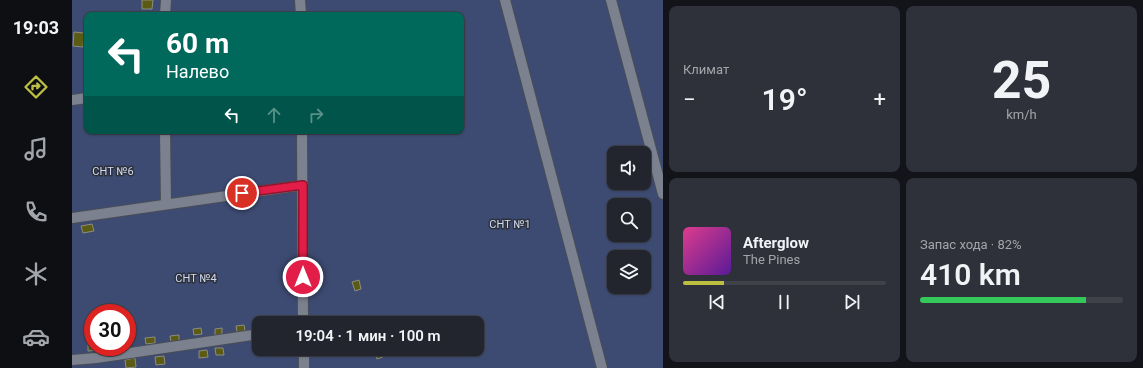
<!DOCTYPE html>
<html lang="ru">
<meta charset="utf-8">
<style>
:root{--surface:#22252d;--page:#2e3139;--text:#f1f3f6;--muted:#a2a5aa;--line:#3f4249;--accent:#bdbf43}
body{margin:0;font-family:Roboto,sans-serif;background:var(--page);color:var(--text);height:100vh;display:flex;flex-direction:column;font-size:15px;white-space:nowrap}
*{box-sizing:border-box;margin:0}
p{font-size:13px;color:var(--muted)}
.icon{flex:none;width:22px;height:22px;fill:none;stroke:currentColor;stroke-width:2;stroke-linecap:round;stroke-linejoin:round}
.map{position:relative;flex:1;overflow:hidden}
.panel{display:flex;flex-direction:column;gap:6px;padding:6px;background:#131419;width:480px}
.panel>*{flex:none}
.top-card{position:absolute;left:12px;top:12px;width:380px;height:122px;border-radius:8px;box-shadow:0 1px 3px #0004,0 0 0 1px var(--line);background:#00695c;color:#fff;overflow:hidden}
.buttons{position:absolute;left:535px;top:146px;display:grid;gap:8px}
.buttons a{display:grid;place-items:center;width:44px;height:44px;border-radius:8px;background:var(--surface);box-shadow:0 1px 3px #0004,0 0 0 1px var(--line);font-size:20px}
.speed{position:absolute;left:12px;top:304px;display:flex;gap:8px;font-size:20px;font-weight:700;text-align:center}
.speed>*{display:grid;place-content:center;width:52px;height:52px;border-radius:50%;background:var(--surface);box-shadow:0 1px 3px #0004,0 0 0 1px var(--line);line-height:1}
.speed .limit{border:6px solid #d22;background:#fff;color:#111}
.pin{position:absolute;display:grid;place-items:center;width:34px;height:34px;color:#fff;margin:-17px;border:2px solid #fff;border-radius:50%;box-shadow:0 1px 4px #0007}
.me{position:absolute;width:44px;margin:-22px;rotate:0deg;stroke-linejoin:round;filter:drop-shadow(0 0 3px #0008)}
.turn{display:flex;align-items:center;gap:14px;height:84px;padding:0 16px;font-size:18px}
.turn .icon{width:52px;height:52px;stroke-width:2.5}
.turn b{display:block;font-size:28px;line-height:34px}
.lanes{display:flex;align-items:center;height:38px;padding:0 16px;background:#0003;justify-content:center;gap:20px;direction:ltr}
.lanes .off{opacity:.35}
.big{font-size:30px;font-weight:600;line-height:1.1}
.panel .tile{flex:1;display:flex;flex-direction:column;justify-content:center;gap:6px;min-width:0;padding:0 14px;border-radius:8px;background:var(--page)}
.panel .dial{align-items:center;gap:0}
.dial b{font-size:52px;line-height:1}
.song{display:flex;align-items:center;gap:12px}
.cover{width:48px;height:48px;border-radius:6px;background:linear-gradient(135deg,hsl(330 70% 55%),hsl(270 70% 35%))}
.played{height:4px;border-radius:2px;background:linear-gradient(90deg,var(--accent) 20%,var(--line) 20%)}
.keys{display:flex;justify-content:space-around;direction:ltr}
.heat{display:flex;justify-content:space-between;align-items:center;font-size:22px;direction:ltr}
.charge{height:6px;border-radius:3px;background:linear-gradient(90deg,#34c759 82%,var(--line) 0)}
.panel .tiles{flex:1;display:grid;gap:6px;grid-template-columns:repeat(2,1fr)}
.trip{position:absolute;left:180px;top:316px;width:232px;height:40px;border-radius:8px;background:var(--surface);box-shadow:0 1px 3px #0004,0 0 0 1px var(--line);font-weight:600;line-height:40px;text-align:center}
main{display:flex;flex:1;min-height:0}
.tab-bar{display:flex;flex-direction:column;width:72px;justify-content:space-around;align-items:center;background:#0e0f12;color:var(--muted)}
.tab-bar .icon{width:28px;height:28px}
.tab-bar .current{color:var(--accent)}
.tab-bar b{font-size:18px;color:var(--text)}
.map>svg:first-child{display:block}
.green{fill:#3d4b72;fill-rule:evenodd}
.building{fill:#5b5b14;stroke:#8c8d7f}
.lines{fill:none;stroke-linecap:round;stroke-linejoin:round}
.minor-casing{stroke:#494d56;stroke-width:12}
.minor{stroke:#7b818e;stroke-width:10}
.route-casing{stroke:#92132f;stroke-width:10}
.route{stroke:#e11d48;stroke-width:7}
.labels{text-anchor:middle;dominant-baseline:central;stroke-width:3;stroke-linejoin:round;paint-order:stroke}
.park-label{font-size:11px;fill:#d2daee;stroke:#2d313c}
</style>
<main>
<nav class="tab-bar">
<b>19:03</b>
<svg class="icon current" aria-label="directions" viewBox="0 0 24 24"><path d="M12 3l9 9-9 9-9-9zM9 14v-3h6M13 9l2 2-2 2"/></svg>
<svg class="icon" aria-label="music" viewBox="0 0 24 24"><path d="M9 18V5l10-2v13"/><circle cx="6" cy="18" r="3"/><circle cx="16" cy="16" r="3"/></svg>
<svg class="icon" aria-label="phone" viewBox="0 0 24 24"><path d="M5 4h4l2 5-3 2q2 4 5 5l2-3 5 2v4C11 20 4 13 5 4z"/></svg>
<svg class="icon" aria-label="climate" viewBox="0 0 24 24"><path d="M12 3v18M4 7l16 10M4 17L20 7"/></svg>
<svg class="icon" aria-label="car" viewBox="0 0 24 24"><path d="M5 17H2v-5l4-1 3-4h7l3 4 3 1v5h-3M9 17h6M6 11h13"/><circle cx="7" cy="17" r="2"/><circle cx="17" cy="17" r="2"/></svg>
</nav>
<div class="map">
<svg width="591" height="368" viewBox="0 0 591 368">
<rect width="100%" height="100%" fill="#2d313c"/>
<path class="green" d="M0,0H591V368H0ZM15,15H389V131H15ZM542,153H572V183H542ZM542,205H572V235H542ZM542,257H572V287H542ZM21,313H55V347H21ZM187,323H405V349H187Z"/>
<g class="building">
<polygon points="70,0 81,0 80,9 70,9"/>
<polygon points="2,32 12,33 11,47 1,46"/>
<polygon points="20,224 22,231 11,233 9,226"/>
<polygon points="287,280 289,289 283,291 280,282"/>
<polygon points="298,316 300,323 294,323 293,318"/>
<polygon points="216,318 217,323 209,323 209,319"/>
<polygon points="324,318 325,323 315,323 315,321"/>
<polygon points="172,325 173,331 165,332 164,326"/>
<polygon points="129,328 130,334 122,335 121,329"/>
<polygon points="150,328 150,334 143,335 143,329"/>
<polygon points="107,335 107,341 99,342 98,336"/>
<polygon points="83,337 83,343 74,344 73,338"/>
<polygon points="16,344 21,344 21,347 26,347 26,350 16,351"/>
<polygon points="35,347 48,347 48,348 36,350"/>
<polygon points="143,348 151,348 152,355 144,355"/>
<polygon points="309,349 311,357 305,359 302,350"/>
<polygon points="135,350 136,357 127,358 127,351"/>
<polygon points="92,356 93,364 84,365 83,357"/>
<polygon points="63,358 64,367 54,368 53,360"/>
</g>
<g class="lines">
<defs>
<g id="minor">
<polyline points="228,0 229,15"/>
<polyline points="433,0 530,368"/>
<polyline points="539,0 591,194"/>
<polyline points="93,15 94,0"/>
<polyline points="0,100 15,98"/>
<polyline points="93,131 94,204"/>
<polyline points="230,131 231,323"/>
<polyline points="0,218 231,185"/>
<polyline points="232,349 232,368"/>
<polyline points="0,360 24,358 187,334"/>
</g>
</defs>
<use href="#minor" class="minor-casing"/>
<use href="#minor" class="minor"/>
</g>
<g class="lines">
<defs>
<polyline id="route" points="170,193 231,185 231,277"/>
</defs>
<use href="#route" class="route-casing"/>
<use href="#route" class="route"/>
</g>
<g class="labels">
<g class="park-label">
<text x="41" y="171">СНТ №6</text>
<text x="438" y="224">СНТ №1</text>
<text x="124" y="278">СНТ №4</text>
</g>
</g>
</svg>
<div class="buttons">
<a><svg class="icon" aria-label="sound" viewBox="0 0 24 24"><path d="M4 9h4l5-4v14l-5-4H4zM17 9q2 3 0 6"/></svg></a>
<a><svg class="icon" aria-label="search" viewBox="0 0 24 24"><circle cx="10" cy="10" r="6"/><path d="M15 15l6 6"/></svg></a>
<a><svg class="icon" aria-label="layers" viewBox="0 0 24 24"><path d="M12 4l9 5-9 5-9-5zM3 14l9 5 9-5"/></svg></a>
</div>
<div class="speed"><div class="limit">30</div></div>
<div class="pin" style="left:170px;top:193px;background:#d93025"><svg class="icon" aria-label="arrive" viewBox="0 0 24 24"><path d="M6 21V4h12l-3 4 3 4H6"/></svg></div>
<svg class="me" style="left:231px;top:277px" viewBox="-20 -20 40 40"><circle r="17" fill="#e11d48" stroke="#fff" stroke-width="3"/><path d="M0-11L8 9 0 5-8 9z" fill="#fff"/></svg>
<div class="trip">19:04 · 1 мин · 100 m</div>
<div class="top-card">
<div class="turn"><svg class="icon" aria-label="left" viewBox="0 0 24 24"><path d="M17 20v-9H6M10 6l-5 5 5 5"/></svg><div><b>60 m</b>Налево</div></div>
<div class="lanes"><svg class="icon" aria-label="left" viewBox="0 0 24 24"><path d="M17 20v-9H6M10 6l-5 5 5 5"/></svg><svg class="icon off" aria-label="ahead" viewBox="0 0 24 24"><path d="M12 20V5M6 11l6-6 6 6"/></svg><svg class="icon off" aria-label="right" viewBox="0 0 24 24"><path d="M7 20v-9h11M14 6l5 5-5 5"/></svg></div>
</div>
</div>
<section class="panel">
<div class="tiles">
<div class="tile"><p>Климат</p>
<div class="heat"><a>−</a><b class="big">19°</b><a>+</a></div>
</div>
<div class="tile dial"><b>25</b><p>km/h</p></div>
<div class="tile">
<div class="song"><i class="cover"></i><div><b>Afterglow</b><p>The Pines</p></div></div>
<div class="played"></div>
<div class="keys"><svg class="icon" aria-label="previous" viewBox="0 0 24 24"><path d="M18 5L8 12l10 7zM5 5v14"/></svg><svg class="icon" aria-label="pause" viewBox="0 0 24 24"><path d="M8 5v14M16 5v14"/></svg><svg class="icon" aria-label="next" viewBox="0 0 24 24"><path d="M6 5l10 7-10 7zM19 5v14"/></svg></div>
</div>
<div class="tile"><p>Запас хода · 82%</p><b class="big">410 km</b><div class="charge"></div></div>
</div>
</section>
</main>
